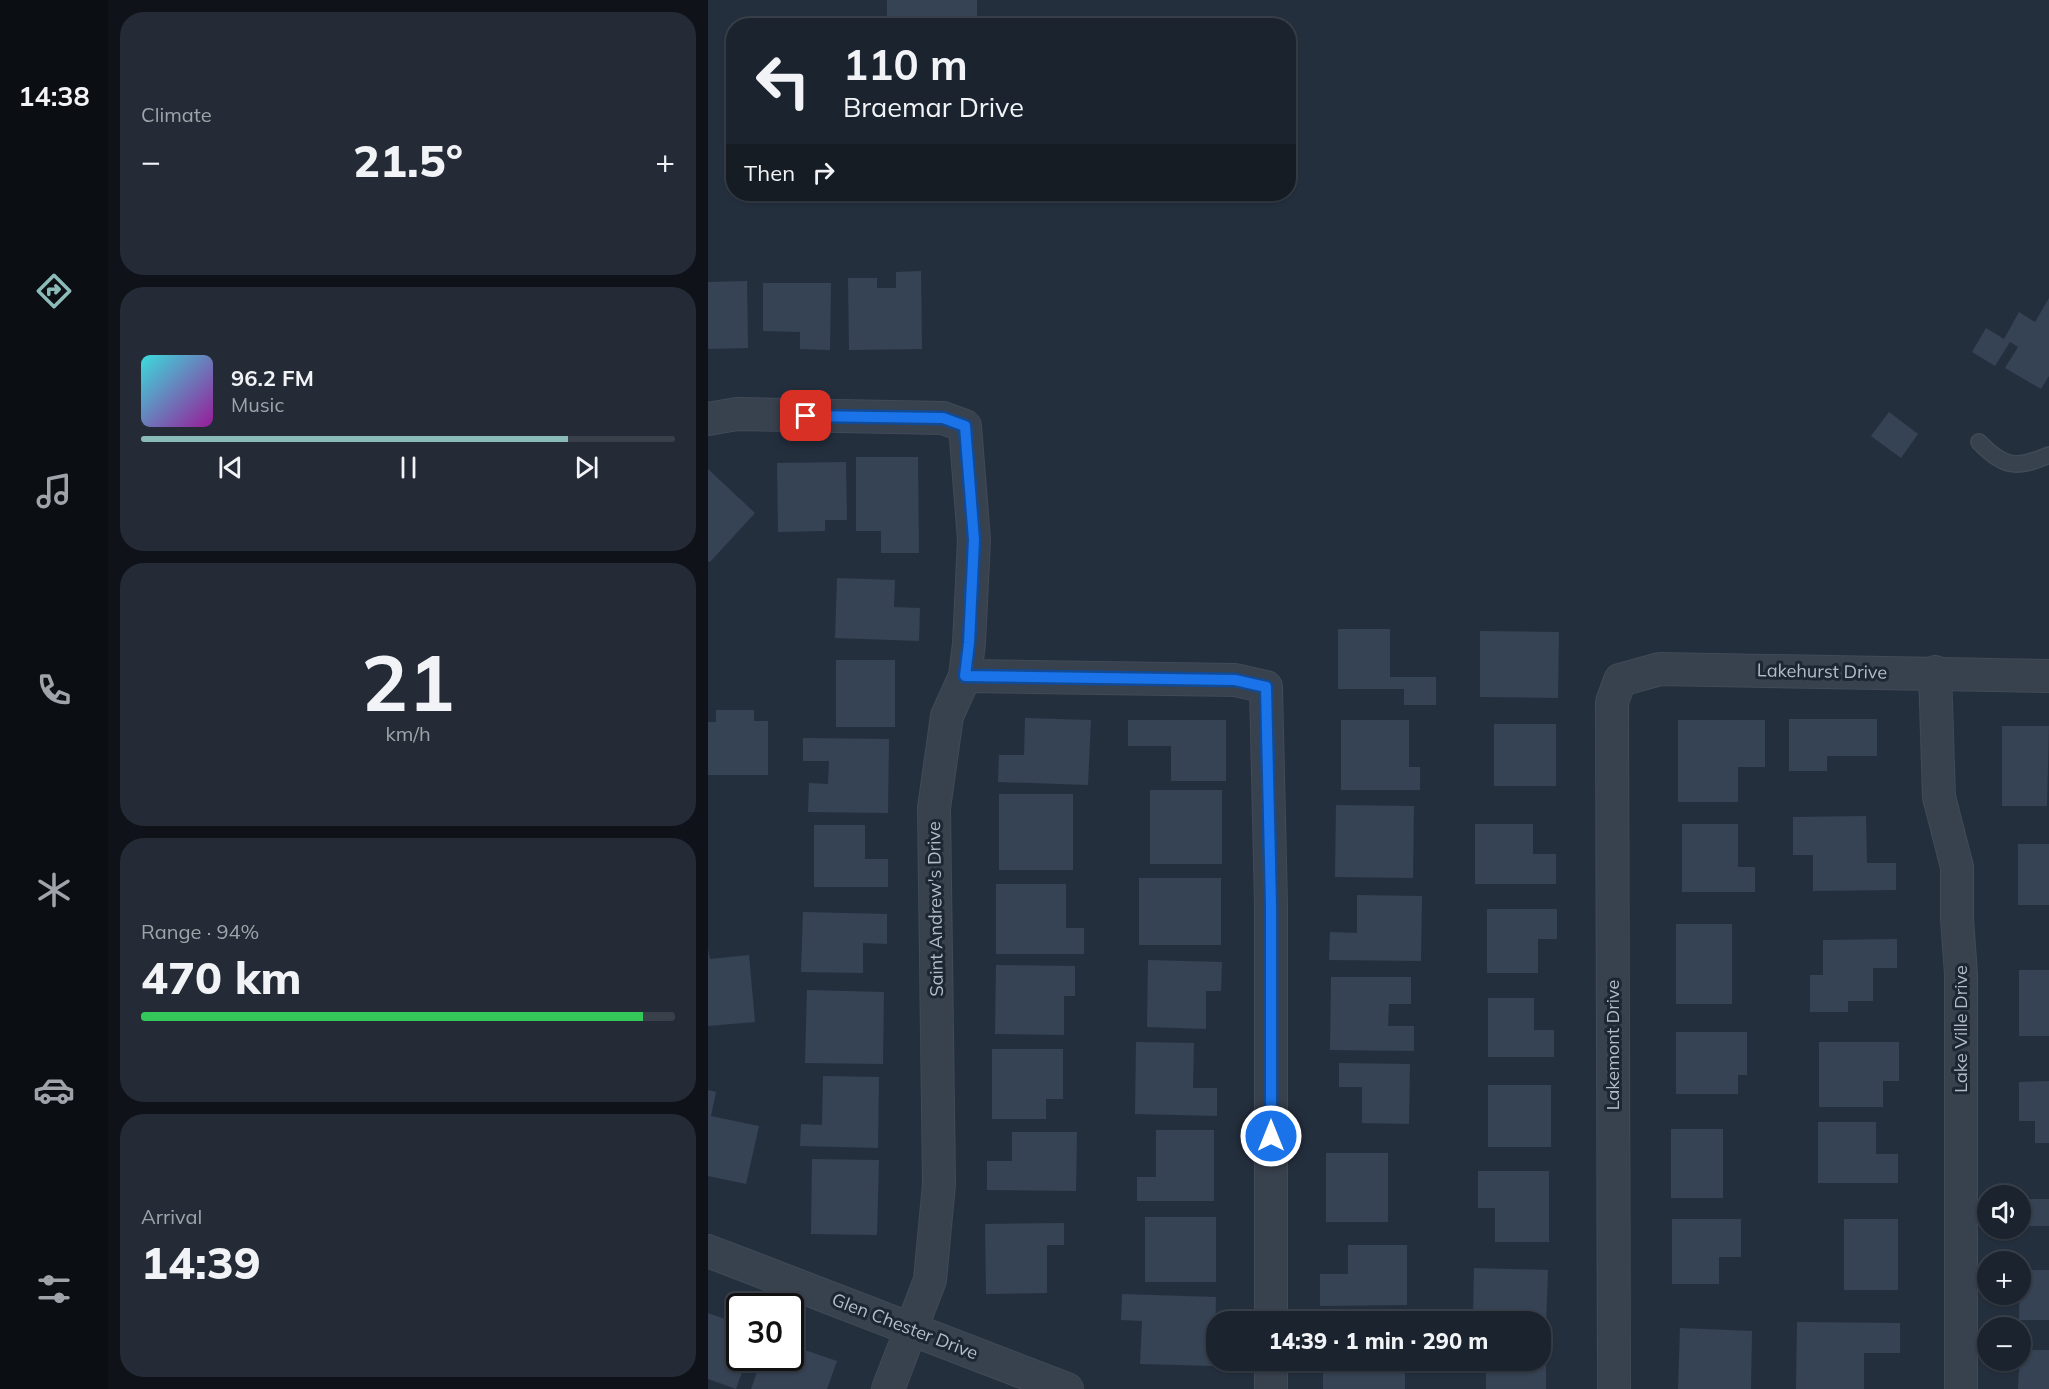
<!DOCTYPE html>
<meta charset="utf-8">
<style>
:root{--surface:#1b232e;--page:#242b36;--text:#f1f3f6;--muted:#a0a4aa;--line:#39404a;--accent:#8bbbb9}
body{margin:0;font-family:Mulish,sans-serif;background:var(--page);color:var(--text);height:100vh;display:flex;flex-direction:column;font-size:22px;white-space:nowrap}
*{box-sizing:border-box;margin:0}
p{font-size:20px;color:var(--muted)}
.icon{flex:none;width:33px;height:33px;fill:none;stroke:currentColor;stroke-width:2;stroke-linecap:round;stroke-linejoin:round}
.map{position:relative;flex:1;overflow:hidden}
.side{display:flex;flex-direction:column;gap:12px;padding:12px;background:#0f1319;width:600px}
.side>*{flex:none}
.guide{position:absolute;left:18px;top:18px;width:570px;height:183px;border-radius:24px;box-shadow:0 2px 4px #0004,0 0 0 2px var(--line);background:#1b232e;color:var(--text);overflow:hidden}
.controls{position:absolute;left:1269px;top:1185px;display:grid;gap:12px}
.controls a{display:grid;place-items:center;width:54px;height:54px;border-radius:50%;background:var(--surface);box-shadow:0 2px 4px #0004,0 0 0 2px var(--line);font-size:30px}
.speed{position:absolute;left:18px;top:1293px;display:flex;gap:12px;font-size:30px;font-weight:700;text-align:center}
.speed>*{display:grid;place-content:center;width:78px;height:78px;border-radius:50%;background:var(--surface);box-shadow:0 2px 4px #0004,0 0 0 2px var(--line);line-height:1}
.speed .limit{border:3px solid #111;border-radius:9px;background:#fff;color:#111}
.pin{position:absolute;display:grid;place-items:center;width:51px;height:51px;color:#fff;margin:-26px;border-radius:12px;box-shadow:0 3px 9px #0006}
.me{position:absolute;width:66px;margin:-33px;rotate:0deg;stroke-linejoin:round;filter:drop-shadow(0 0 4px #0008)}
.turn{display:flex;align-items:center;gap:21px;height:126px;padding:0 18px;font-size:27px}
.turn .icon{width:78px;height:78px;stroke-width:2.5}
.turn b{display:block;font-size:42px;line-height:51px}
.then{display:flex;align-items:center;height:57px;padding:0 18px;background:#0003;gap:12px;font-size:22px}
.big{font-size:45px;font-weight:800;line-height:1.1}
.side .tile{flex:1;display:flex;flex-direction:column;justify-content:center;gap:9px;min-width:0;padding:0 21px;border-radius:24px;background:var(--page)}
.side .dial{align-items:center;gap:0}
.dial b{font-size:78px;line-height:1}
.song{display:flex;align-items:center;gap:18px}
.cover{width:72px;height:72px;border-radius:9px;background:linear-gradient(135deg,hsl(180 70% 55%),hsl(300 70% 35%))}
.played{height:6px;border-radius:3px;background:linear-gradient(90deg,var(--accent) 80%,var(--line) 80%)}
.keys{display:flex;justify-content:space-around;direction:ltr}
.heat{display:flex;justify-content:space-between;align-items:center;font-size:33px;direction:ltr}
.charge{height:9px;border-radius:4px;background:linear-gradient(90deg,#34c759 94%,var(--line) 0)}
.trip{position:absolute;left:498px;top:1311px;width:345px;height:60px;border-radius:24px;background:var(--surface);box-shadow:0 2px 4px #0004,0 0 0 2px var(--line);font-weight:800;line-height:60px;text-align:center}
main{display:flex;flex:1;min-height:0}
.tab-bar{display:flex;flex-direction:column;width:108px;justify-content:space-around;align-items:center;background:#0b0e12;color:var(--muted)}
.tab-bar .icon{width:42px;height:42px}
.tab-bar .selected{color:var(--accent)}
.tab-bar b{font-size:27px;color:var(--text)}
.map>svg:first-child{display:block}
.building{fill:#364354}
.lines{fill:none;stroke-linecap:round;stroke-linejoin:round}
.service-casing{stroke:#414a57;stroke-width:18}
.minor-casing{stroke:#414a57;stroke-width:34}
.service{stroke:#38414e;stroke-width:15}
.minor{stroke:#38414e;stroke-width:32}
.route-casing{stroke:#114b97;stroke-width:15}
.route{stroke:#1a73e8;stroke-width:10}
.labels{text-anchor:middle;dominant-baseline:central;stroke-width:6;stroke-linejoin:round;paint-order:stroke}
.street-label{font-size:18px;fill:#b4bcc9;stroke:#1d2633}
</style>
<main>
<nav class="tab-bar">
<b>14:38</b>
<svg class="icon selected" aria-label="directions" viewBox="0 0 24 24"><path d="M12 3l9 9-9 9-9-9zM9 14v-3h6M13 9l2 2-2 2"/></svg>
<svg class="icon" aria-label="music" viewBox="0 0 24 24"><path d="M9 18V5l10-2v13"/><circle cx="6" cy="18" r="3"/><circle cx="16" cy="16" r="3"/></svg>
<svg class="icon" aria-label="phone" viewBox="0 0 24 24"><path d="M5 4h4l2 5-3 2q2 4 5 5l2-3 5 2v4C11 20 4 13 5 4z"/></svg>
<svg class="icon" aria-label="climate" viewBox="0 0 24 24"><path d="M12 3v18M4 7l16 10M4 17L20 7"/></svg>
<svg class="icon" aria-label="car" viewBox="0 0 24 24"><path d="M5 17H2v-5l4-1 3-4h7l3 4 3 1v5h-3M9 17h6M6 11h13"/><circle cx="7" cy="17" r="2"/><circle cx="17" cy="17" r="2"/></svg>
<svg class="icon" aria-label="filters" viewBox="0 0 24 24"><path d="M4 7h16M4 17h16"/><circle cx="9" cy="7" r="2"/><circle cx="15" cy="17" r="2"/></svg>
</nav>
<section class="side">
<div class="tile"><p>Climate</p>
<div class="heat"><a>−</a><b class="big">21.5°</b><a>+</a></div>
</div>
<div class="tile">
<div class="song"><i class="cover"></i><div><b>96.2 FM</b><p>Music</p></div></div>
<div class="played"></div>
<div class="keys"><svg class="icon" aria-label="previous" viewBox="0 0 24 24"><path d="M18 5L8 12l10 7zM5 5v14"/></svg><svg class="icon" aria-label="pause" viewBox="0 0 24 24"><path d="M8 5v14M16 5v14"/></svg><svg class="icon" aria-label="next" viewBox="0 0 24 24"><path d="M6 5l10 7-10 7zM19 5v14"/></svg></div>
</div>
<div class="tile dial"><b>21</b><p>km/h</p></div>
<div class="tile"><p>Range · 94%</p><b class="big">470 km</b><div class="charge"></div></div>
<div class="tile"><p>Arrival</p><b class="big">14:39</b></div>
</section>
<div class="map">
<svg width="1341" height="1389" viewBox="0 0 1341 1389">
<rect width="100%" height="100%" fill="#242f3e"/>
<g class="building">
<polygon points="179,0 269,0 269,26 154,26 154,19 179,19"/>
<polygon points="213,271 214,349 141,350 140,278 169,278 169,288 188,288 188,272"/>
<polygon points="39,281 40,348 0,349 0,282"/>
<polygon points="55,283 123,283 122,350 92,349 92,332 55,331"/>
<polygon points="1341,298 1341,376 1333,389 1297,368 1310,347 1302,342 1287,366 1264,352 1278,328 1296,339 1311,312 1327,322"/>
<polygon points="1181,412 1210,434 1193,458 1163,436"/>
<polygon points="148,457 210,457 211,553 173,553 173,531 148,531"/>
<polygon points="138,462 139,520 117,520 117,531 70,532 69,463"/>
<polygon points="0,469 47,513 2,562 0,561"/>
<polygon points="129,578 187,580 186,607 212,608 211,641 127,638"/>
<polygon points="630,629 682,629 682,677 728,677 728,705 696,705 696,689 630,689"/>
<polygon points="772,631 851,632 850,698 772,697"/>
<rect x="128" y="660" width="59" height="67"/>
<polygon points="8,710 46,710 46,721 60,721 60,775 0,775 0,722 8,722"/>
<polygon points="317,718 383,720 380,785 290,782 291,755 316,755"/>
<polygon points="1081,719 1169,719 1169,756 1119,756 1119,771 1081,771"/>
<polygon points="420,720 518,720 518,781 463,781 463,746 420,746"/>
<polygon points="633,720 701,720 701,767 712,767 712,790 633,790"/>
<polygon points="970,720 1057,720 1057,767 1030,767 1030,802 970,802"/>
<rect x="786" y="724" width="62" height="62"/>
<polygon points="1294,726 1341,726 1339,806 1294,806"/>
<polygon points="95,738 181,739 180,813 100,812 101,783 120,784 121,761 95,761"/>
<rect x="442" y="790" width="72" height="74"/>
<rect x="291" y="794" width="74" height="76"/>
<polygon points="628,805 706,806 705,878 627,877"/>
<polygon points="1158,816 1159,863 1188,863 1188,890 1105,891 1105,855 1085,855 1085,817"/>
<polygon points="767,824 825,824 825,854 848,854 848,884 767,884"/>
<polygon points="974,824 1030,824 1030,867 1047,867 1047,892 974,892"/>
<polygon points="106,825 157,825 157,859 180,859 180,887 106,887"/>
<rect x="1310" y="844" width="31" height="61"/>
<rect x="431" y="878" width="82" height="67"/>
<polygon points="288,884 358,884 358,928 376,928 376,954 288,954"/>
<polygon points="649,895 714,896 713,961 621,960 622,932 649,933"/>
<polygon points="779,909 849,909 849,939 830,939 830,973 779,973"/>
<polygon points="95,912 179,914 179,944 155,943 155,973 93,972"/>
<rect x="968" y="924" width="56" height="80"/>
<polygon points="1189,939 1189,968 1165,968 1165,1001 1140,1001 1140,1012 1102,1012 1102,975 1115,975 1115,940"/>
<polygon points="0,949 2,959 41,955 47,1022 0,1026"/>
<polygon points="440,960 514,962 513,991 498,991 498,1029 439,1027"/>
<polygon points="288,965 367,966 367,996 356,996 356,1035 287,1034"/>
<rect x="1311" y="970" width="30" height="66"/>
<polygon points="623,977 703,977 703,1004 681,1004 680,1026 706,1026 706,1051 622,1050"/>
<polygon points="99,990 176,992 175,1064 97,1063"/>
<polygon points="780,998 826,998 826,1030 846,1030 846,1057 780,1057"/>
<polygon points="968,1032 1039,1032 1039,1075 1030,1075 1030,1094 968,1094"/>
<polygon points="428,1042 486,1043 485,1088 509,1088 509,1116 427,1114"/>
<polygon points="1111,1042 1191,1042 1191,1081 1175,1081 1175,1107 1111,1107"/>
<polygon points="284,1049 355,1049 355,1099 338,1099 338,1119 284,1119"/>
<polygon points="631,1063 702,1064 701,1124 654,1123 654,1087 631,1087"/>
<polygon points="115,1076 171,1077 170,1148 92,1146 93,1124 114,1125"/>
<polygon points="1341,1081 1341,1143 1327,1143 1327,1121 1311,1121 1311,1082"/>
<rect x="780" y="1085" width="63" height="62"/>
<polygon points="0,1090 8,1092 3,1116 51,1126 38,1184 0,1176"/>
<polygon points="1110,1122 1168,1122 1168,1154 1190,1154 1190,1183 1110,1183"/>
<rect x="963" y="1129" width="52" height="69"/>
<polygon points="448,1130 506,1130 506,1201 429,1201 429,1177 448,1177"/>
<polygon points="304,1132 369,1132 368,1191 279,1190 279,1161 304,1161"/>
<rect x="618" y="1153" width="62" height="69"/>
<polygon points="104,1159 171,1160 169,1235 103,1234"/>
<polygon points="770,1171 841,1171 841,1242 787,1242 787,1208 770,1208"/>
<rect x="1315" y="1199" width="26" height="27"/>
<rect x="437" y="1217" width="71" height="65"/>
<polygon points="964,1219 1033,1219 1033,1257 1011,1257 1011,1284 964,1284"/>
<rect x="1136" y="1219" width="54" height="71"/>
<polygon points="356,1223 356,1245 339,1245 339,1293 278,1294 277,1224"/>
<polygon points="640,1245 699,1245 699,1305 612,1306 612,1274 640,1274"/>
<polygon points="766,1268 840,1270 838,1327 832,1326 832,1322 782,1322 782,1314 765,1314"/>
<polygon points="1312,1270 1341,1270 1341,1320 1311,1320"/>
<polygon points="414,1294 508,1297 506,1366 432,1364 434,1321 413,1320"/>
<polygon points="24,1307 32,1310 32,1358 39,1358 28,1389 0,1379 0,1313 20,1320"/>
<polygon points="1089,1322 1192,1323 1192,1353 1156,1353 1156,1389 1088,1389"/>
<polygon points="972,1328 1044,1331 1043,1389 970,1389"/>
<polygon points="82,1345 129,1361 119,1389 43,1389 54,1358 82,1358"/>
<polygon points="832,1349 838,1349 838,1389 778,1389 778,1360 832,1360"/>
<polygon points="1312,1350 1341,1350 1341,1389 1310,1389"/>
<polygon points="642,1360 697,1360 697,1389 615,1389 615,1362"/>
</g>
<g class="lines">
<defs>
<path id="service" d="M1271,442C1296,468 1309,469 1341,455"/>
<g id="minor">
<polyline points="0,419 29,414 235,418 257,426 266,540 261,643 257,676 239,716 226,808 231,1184 222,1280 180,1389"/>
<polyline points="1227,672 1231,797 1249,867 1249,919 1253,974 1253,1389"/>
<polyline points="257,676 527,680 558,687 563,905 563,1322"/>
<polyline points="0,1251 359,1389"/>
<polyline points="563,1389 563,1360"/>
<polyline points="906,1389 904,702 912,680 952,669 1341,676"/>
</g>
</defs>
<use href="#service" class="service-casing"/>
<use href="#minor" class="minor-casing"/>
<use href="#service" class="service"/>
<use href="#minor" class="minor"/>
</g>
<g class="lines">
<defs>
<polyline id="route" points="98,416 235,418 257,426 266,540 261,643 257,676 527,680 558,687 563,905 563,1136"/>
</defs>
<use href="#route" class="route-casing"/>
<use href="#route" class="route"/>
</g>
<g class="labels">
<g class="street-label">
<text transform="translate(1114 671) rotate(1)">Lakehurst Drive</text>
<text transform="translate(227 909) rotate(-91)">Saint Andrew's Drive</text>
<text transform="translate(1252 1029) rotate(-90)">Lake Ville Drive</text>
<text transform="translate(904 1045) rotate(-90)">Lakemont Drive</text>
<text transform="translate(197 1326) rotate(21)">Glen Chester Drive</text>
</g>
</g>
</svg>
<div class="controls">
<a><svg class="icon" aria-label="sound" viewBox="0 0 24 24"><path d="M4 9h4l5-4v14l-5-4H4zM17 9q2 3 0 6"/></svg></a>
<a>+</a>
<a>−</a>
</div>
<div class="speed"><div class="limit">30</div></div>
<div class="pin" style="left:98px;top:416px;background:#d93025"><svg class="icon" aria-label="arrive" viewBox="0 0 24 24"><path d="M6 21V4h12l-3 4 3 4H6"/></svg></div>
<svg class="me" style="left:563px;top:1136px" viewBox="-20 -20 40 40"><circle r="17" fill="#1a73e8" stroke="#fff" stroke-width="3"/><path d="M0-11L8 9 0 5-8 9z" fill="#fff"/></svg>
<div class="trip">14:39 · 1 min · 290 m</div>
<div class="guide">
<div class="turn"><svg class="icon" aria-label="left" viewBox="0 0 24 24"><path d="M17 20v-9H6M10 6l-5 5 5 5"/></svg><div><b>110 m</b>Braemar Drive</div></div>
<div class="then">Then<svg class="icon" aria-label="right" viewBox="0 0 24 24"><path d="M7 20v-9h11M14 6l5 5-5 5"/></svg></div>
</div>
</div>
</main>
